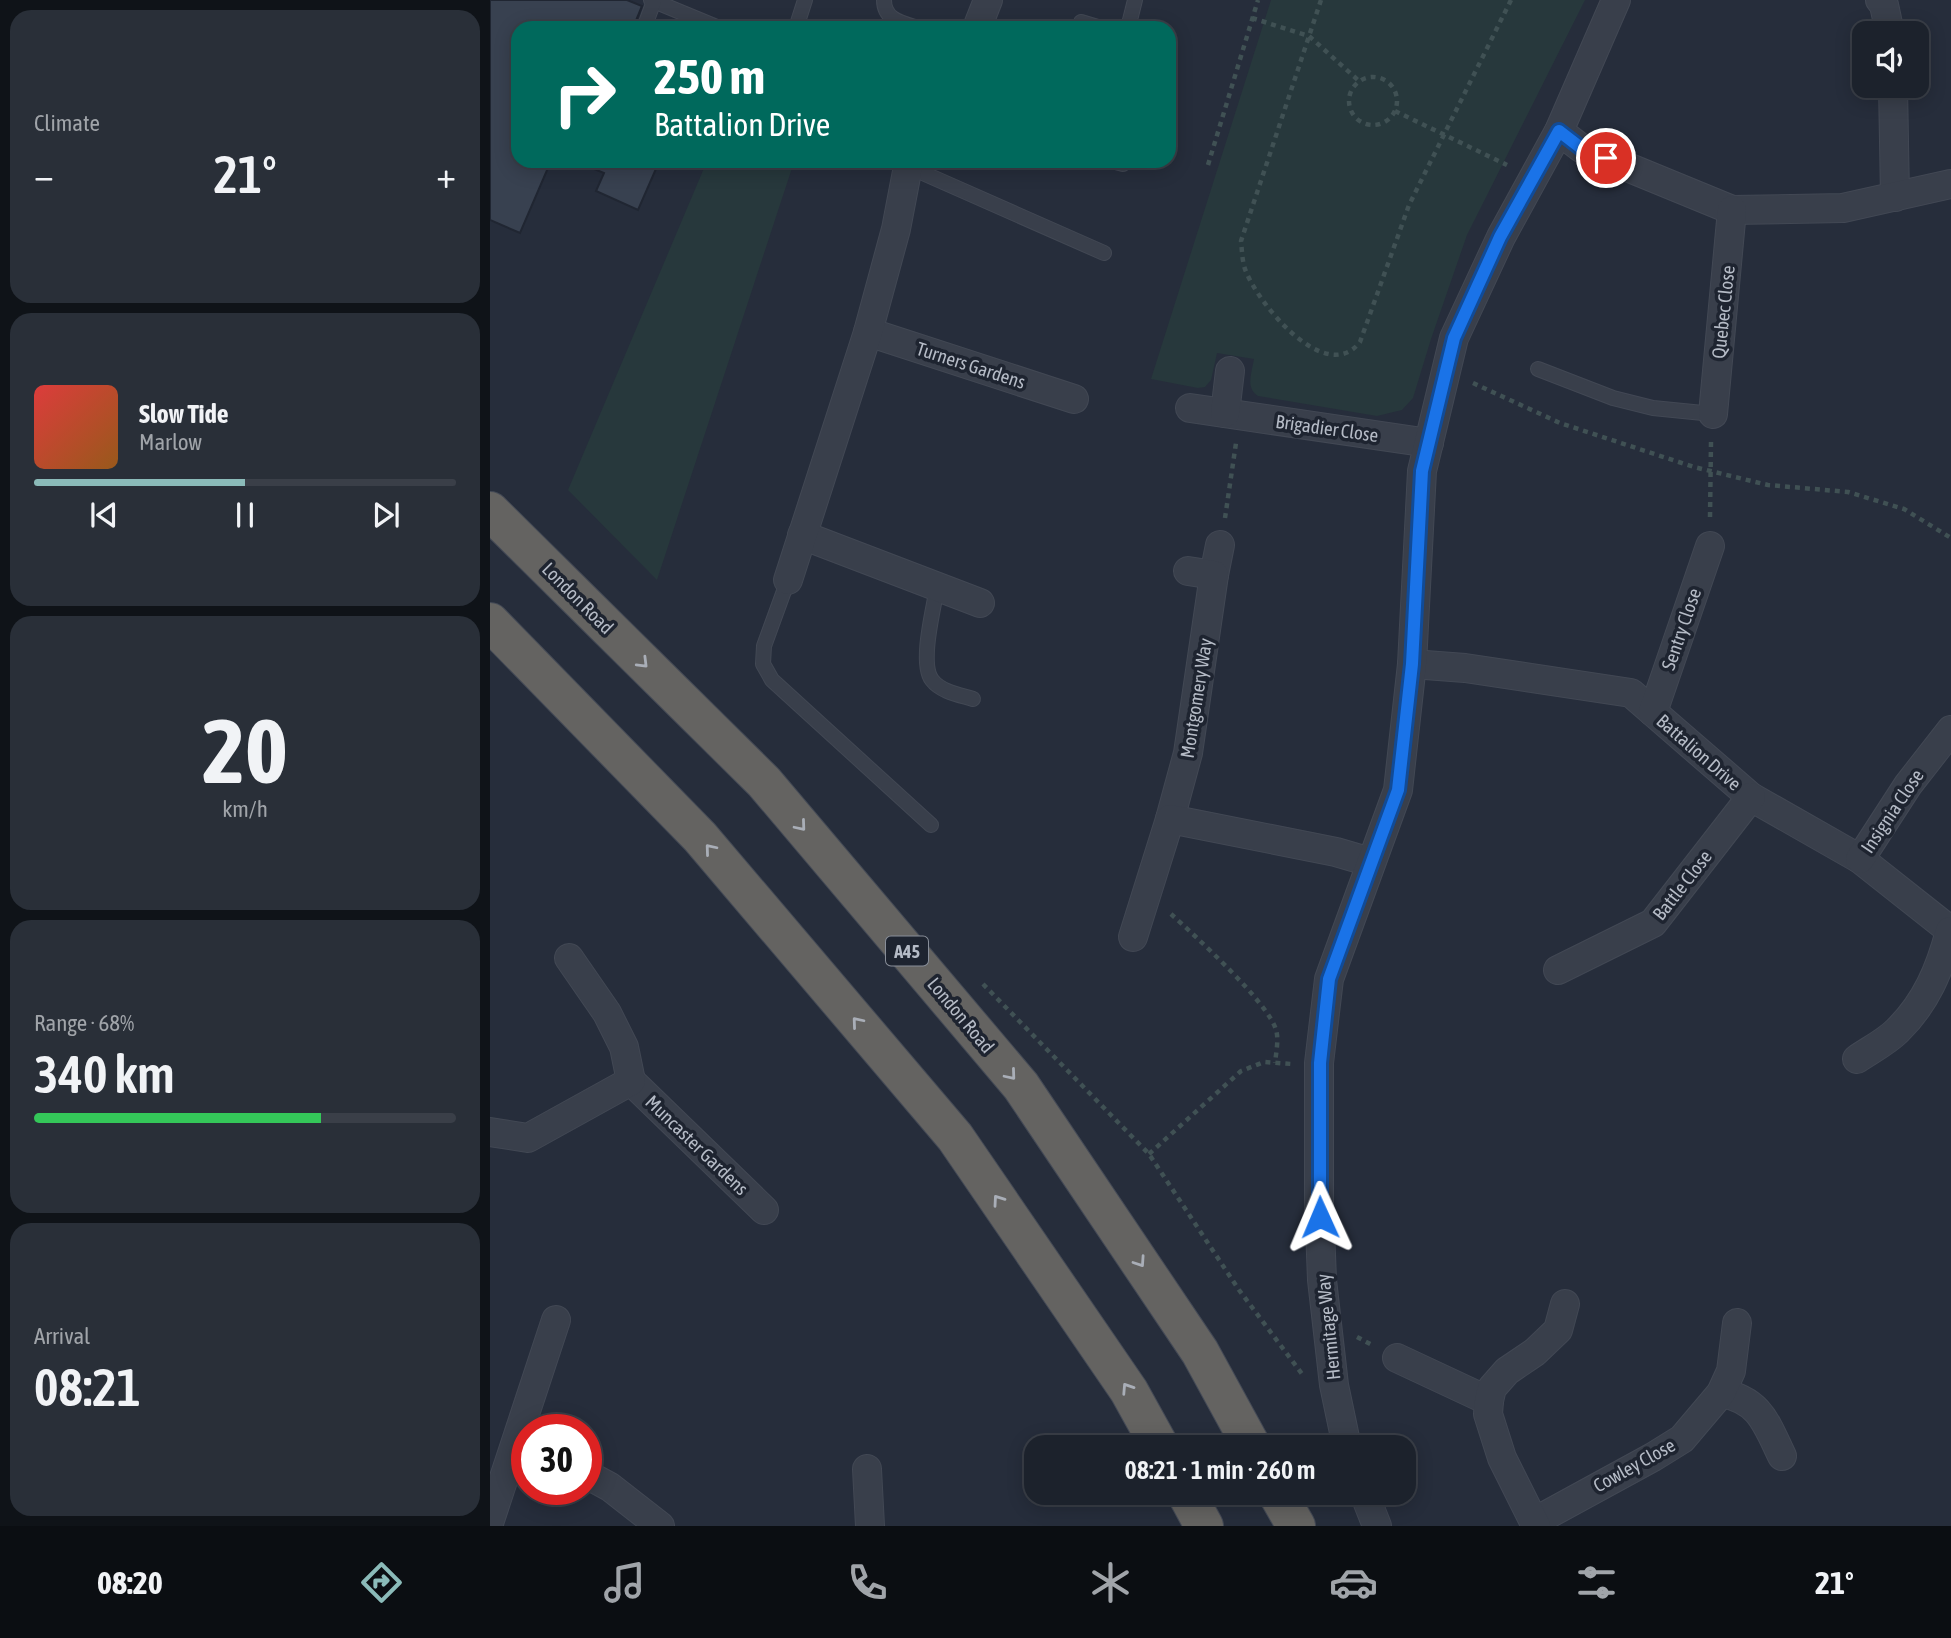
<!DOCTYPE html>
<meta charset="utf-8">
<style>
:root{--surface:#1c222c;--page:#292f38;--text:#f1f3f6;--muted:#a0a4a9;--line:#3a3f48;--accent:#8bbbb9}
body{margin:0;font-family:"Asap Condensed",sans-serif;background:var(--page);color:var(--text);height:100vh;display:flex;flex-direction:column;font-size:26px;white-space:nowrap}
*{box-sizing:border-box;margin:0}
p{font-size:23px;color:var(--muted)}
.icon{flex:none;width:38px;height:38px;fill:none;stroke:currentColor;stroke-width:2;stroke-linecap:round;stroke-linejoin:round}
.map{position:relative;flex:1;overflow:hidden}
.side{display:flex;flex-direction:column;gap:10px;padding:10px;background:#0f1318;width:490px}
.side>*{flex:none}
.hud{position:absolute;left:21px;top:21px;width:665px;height:147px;border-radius:21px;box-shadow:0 4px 18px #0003,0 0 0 2px var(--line);background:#00695c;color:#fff;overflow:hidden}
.fabs{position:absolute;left:1362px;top:21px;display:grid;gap:14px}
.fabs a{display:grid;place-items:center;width:77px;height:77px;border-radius:14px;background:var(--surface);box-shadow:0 4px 18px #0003,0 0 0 2px var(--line);font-size:35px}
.speed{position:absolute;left:21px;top:1414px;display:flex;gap:14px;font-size:35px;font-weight:700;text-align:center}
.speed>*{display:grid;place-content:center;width:91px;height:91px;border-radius:50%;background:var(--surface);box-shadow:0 4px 18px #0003,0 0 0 2px var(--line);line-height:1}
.speed .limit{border:10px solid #d22;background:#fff;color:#111}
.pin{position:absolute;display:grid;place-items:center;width:60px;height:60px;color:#fff;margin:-30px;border:4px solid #fff;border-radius:50%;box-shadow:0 2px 7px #0007}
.me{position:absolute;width:77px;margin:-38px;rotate:359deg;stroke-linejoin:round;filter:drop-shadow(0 0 5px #0008)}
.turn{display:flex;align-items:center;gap:24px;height:147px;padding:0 28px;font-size:32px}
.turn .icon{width:91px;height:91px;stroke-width:2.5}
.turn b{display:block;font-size:49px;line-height:60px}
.big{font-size:52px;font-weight:600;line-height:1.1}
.side .card{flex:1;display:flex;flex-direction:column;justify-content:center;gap:10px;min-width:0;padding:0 24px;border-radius:21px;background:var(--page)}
.side .dial{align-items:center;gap:0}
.dial b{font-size:91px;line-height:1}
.song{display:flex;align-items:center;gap:21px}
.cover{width:84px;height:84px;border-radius:10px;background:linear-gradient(135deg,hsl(0 70% 55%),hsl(30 70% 35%))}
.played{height:7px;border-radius:4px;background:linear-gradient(90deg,var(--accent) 50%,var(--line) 50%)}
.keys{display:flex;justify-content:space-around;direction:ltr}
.heat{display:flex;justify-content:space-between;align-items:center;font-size:38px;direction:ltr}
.charge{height:10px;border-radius:5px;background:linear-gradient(90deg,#34c759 68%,var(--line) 0)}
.trip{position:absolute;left:534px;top:1435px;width:392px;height:70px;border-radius:21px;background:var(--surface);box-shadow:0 4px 18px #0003,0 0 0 2px var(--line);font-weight:600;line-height:70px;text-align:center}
.tab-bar{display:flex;height:112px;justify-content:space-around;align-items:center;background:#0b0e12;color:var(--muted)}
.tab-bar .icon{width:49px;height:49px}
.tab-bar .on{color:var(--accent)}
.tab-bar b{font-size:32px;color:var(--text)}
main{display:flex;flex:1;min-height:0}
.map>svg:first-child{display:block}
.green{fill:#27383c}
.building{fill:#384150;stroke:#202632;stroke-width:2}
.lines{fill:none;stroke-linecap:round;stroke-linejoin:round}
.service-casing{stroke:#424854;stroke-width:16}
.minor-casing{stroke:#424854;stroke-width:30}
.trunk-casing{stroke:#444a56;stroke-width:40}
.path{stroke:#405154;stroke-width:4.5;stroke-dasharray:5 5;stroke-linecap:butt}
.service{stroke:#393f4b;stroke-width:14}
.minor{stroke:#393f4b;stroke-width:28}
.trunk{stroke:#646361;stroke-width:38}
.oneway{stroke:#a9aeb7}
.route-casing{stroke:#114b97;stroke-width:18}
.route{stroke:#1a73e8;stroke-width:12}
.labels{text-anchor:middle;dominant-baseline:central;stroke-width:7;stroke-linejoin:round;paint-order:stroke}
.shield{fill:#1e2430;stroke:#888e99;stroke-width:2}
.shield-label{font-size:18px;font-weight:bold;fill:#b5bbc6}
.street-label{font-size:19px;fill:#b5bbc6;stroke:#1e2430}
</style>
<main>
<section class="side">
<div class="card"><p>Climate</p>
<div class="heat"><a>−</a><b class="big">21°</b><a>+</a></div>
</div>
<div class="card">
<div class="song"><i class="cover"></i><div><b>Slow Tide</b><p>Marlow</p></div></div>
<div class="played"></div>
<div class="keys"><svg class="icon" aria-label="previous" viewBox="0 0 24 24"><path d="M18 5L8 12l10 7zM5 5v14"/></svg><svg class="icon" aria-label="pause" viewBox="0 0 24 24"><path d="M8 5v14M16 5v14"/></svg><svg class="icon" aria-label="next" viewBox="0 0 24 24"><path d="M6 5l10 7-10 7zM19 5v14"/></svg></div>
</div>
<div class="card dial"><b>20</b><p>km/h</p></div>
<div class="card"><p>Range · 68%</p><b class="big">340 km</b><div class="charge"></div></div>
<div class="card"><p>Arrival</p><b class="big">08:21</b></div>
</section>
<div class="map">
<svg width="1461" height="1526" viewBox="0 0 1461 1526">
<rect width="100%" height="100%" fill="#262d3b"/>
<g class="green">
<path d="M781,0H1095L977,235L941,339L923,398L912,410L887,416L768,396C755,388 762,372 764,359L727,353L721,380L715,387L708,388L661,379Z"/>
<polygon points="217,161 293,161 303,165 167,580 78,490"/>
</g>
<g class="building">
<polygon points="0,0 137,0 152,6 143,28 28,28 28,161 61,161 30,233 0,220"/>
<polygon points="85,161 168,161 169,162 148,210 106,191 114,173"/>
</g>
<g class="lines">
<defs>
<g id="service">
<path d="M394,0C394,20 412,23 428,28"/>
<polyline points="164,1 229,28"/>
<polyline points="591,22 611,28"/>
<polyline points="154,28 164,1 161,0"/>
<polyline points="306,28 315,0"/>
<polyline points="638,28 645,0"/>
<polyline points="622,161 633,164"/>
<polyline points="417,166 614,253"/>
<polyline points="1048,369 1123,398 1163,408 1223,414"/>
<polyline points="298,580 274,646 273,664 282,680 441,825"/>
<path d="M447,587C444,608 429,663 442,680C451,692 470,695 483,699"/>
</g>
<g id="minor">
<polyline points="1390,0 1394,5 1400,33"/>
<polyline points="487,28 498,0"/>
<polyline points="1403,86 1405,197"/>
<polyline points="1069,131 1091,148 1242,210 1353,208 1461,184"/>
<polyline points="378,332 584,399"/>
<polyline points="700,408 939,443"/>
<polyline points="735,413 740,371"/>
<polyline points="1223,414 1242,210"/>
<polyline points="312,535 490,603"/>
<polyline points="724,575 730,545"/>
<polyline points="298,580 378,332 406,229 419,161"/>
<polyline points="922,664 975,668 1141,693 1261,797 1370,859 1461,931"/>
<polyline points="1163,712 1220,546"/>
<polyline points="680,819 698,753 724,575 698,571"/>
<polyline points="1370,859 1418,785 1461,730"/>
<polyline points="643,937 680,819 846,852 880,862"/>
<polyline points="1068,970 1163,923 1261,797"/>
<path d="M1367,1059C1380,1050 1396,1042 1407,1031C1436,1003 1450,969 1460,931"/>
<polyline points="141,1081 274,1210"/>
<polyline points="0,1132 38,1138 141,1081 134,1047 117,1013 79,958"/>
<polyline points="907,1358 999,1401"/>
<path d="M1231,1393C1270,1400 1276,1423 1292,1456"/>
<polyline points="857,1447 844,1385 832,1280 829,1202 829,1063 839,979 908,790 922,664 932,471 964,338 1011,237 1069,131 1126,0"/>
<polyline points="377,1469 380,1526"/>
<polyline points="96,1474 120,1487 170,1526"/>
<polyline points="874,1493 887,1526"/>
<polyline points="0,1520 66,1320"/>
<polyline points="1044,1522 1163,1457 1192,1439 1231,1393 1241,1371 1247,1323"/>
<polyline points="1046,1526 1012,1458 998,1414 999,1401 1002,1388 1017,1371 1045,1352 1068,1330 1075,1304"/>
</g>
<g id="trunk">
<polyline points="0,511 274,782 531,1086 710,1352 762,1447"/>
<polyline points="0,622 210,837 465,1137 639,1391 670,1447"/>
<polyline points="696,1493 714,1526"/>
<polyline points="787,1493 806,1526"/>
</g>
</defs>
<use href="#service" class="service-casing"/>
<use href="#minor" class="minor-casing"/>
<use href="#trunk" class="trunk-casing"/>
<g class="path">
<path d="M831,0L751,241C752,250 752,260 755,269C766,301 835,387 870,342L919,205L1021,0"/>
<polyline points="762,18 819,36 869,81"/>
<circle cx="883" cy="101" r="24"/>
<polyline points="905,111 1017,165"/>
<polyline points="718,165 768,0"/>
<polyline points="983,383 1070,423 1204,467 1278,485 1358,492 1414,509 1461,538"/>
<polyline points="1220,517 1221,442"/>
<polyline points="735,518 746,443"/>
<path d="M681,914C704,935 779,1003 786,1030C789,1039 786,1053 785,1063"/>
<polyline points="493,984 659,1154 749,1290 812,1374"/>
<polyline points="659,1154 751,1071 774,1062 802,1064"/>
<polyline points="867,1337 884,1346"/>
</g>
<use href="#service" class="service"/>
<use href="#minor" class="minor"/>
<use href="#trunk" class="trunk"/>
</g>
<defs><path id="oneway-chevron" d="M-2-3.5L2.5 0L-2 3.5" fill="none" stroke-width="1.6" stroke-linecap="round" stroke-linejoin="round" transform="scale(1.75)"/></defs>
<g class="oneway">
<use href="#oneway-chevron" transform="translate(153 663) rotate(45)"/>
<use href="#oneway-chevron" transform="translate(311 826) rotate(50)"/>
<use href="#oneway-chevron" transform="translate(220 849) rotate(-130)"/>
<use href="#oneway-chevron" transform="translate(367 1022) rotate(-130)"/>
<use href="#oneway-chevron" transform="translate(521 1075) rotate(50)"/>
<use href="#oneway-chevron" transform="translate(508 1200) rotate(-125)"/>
<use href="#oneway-chevron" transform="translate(650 1262) rotate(56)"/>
<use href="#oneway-chevron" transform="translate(637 1388) rotate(-123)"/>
</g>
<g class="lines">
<defs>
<polyline id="route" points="830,1217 830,1063 839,979 908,790 922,664 932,471 964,338 1010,237 1069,131 1091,148 1116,158"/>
</defs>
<use href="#route" class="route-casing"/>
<use href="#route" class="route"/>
</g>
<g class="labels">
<rect class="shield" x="396" y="936.5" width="42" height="29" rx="5"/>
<g class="shield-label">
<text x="417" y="951">A45</text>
</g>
<g class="street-label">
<text transform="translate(1233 312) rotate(-84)">Quebec Close</text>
<text transform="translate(481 365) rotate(18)">Turners Gardens</text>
<text transform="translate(837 428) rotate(8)">Brigadier Close</text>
<text transform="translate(88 598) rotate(45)">London Road</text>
<text transform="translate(1191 629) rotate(-71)">Sentry Close</text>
<text transform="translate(706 698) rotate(-81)">Montgomery Way</text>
<text transform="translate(1209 752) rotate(41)">Battalion Drive</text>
<text transform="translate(1402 811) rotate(-56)">Insignia Close</text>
<text transform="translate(1192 885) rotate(-52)">Battle Close</text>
<text transform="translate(471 1015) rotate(50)">London Road</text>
<text transform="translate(207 1145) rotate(44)">Muncaster Gardens</text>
<text transform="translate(838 1327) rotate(-96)">Hermitage Way</text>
<text transform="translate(1144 1465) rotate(-29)">Cowley Close</text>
</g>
</g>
</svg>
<div class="fabs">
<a><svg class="icon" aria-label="sound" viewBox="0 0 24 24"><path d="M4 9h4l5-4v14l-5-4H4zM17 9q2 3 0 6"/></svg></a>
</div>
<div class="speed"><div class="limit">30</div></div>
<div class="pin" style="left:1116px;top:158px;background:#d93025"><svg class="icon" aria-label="arrive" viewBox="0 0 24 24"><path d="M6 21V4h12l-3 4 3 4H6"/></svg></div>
<svg class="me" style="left:830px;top:1217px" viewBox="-20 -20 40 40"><path d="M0-17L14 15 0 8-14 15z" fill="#1a73e8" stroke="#fff" stroke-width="4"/></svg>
<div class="trip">08:21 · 1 min · 260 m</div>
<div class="hud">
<div class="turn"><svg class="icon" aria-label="right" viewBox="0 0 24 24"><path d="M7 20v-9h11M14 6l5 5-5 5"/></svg><div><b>250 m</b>Battalion Drive</div></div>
</div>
</div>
</main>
<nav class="tab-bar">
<b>08:20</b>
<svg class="icon on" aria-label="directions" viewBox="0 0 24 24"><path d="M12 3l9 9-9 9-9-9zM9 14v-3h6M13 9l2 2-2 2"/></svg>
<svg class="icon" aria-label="music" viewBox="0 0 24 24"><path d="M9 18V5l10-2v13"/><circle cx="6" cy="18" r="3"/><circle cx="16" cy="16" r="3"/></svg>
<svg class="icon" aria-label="phone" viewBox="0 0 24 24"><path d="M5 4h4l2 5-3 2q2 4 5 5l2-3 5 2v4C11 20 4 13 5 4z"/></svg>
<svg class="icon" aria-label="climate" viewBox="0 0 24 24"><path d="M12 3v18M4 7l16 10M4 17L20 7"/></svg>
<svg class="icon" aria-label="car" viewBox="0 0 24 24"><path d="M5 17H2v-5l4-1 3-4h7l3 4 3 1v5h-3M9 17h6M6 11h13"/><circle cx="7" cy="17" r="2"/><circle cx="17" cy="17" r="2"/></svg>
<svg class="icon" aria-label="filters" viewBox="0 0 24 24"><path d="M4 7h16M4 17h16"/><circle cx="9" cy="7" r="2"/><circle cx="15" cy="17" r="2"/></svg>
<b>21°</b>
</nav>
